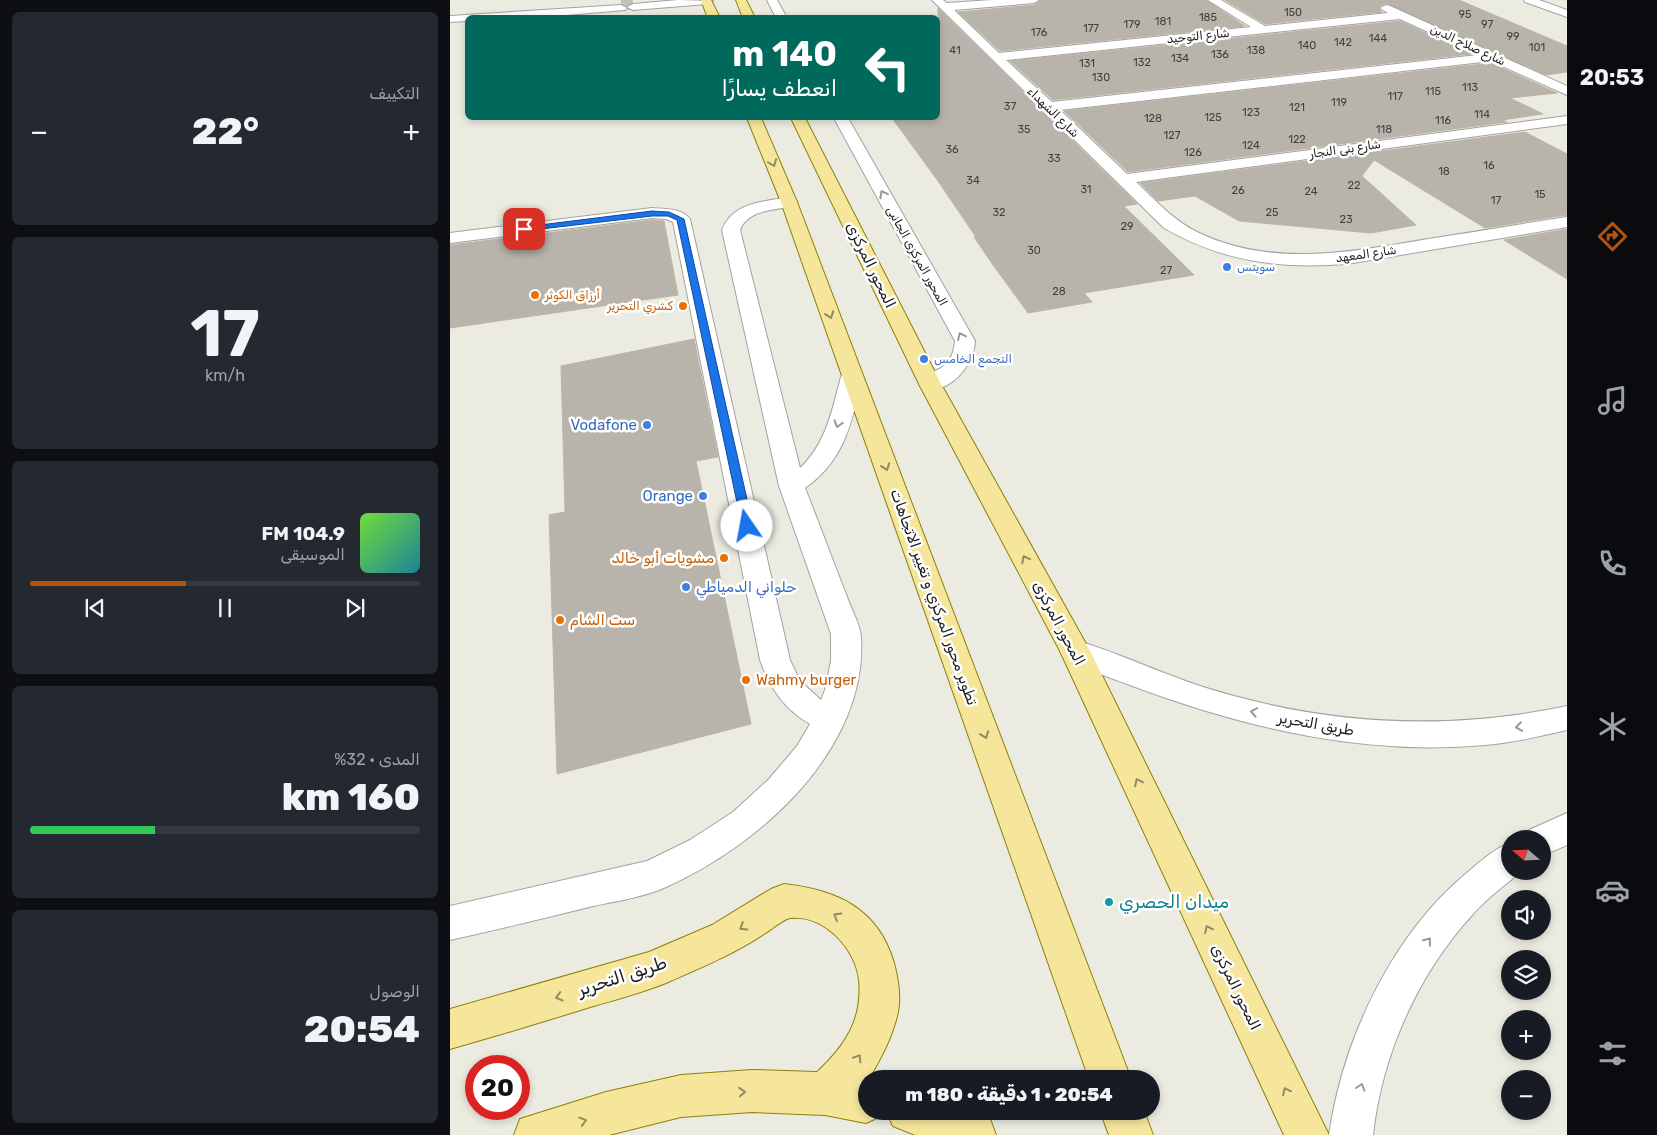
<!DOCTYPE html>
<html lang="ar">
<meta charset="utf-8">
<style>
:root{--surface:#171b24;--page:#242831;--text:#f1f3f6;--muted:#9ea1a6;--line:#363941;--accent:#b45309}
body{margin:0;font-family:Rubik,"Noto Sans Arabic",sans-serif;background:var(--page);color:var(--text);direction:rtl;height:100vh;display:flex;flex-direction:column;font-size:19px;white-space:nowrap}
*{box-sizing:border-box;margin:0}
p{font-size:16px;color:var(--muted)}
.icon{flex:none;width:28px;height:28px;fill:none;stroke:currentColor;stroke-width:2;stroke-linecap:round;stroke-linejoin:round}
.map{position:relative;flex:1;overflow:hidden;direction:ltr}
.side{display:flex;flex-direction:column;gap:12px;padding:12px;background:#0d0f14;width:450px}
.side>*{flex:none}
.guide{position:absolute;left:15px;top:15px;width:475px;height:105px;border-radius:8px;box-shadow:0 2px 8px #0003;direction:rtl;background:#00695c;color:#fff;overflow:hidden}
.needle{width:32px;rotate:289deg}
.buttons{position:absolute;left:1051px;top:830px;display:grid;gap:10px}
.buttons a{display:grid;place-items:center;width:50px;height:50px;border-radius:50%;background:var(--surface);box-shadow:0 2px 8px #0003;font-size:25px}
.speed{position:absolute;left:15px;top:1055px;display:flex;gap:10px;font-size:25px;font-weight:700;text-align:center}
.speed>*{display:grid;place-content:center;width:65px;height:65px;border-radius:50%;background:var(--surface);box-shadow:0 2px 8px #0003;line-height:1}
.speed .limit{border:8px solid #d22;background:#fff;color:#111}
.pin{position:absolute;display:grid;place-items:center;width:42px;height:42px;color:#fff;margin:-21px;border-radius:10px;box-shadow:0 2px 8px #0006}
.me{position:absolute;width:55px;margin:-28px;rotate:348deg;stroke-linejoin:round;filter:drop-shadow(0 0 4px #0008)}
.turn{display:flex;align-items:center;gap:18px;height:105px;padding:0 20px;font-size:22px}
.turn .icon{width:65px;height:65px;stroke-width:2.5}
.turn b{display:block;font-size:35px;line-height:42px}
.big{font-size:38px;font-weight:800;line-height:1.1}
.side .widget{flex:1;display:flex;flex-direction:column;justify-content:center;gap:8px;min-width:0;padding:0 18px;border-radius:8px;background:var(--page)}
.side .dial{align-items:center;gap:0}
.dial b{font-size:65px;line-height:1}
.song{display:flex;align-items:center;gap:15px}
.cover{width:60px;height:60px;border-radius:8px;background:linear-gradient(135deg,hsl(100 70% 55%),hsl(190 70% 35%))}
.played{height:5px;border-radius:2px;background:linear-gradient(90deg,var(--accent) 40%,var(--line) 40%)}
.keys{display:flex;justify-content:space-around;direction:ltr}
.heat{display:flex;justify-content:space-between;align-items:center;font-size:28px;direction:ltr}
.charge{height:8px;border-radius:4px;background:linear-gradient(90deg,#34c759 32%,var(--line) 0)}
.trip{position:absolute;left:408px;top:1070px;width:302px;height:50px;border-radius:25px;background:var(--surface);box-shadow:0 2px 8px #0003;font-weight:800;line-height:50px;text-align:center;direction:rtl}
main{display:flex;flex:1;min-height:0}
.dock{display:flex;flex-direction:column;width:90px;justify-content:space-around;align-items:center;background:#090b0e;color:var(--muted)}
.dock .icon{width:35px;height:35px}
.dock .on{color:var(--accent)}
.dock b{font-size:22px;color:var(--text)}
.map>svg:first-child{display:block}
.building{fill:#b8b4ab;stroke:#bdb5a4}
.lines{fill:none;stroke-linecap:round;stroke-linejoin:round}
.minor-tunnel{stroke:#c2c1b9;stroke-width:12;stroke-dasharray:12 6;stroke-linecap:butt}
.minor-casing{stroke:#a2a2a2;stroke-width:2}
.major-casing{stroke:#8b8007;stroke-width:2}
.minor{fill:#fff;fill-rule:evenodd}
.major{fill:#f6e69c;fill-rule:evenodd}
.oneway{stroke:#938b62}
.oneway2{stroke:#989898}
.route{fill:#1a73e8;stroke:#114b97}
.shop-dot{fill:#3f7fe0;stroke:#fff;stroke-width:2}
.food-dot{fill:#e8710a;stroke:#fff;stroke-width:2}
.culture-dot{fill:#0f9aa8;stroke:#fff;stroke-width:2}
.labels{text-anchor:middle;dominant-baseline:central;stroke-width:5;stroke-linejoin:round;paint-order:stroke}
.far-number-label{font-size:11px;fill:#42413f}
.far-street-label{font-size:12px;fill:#1b1b1b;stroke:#fff}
.far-shop-label{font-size:12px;fill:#366cbe;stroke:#fff;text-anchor:start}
.far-food-label{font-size:12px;fill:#c56008;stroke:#fff;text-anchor:start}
.street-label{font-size:15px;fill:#1b1b1b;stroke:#fff}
.shop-label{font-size:15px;fill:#366cbe;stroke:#fff;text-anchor:end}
.food-label{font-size:15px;fill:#c56008;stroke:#fff;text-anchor:start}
.near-culture-label{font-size:18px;fill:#0d838f;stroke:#fff;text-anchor:start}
.near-street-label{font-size:18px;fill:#1b1b1b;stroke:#fff}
</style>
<main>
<nav class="dock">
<b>20:53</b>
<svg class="icon on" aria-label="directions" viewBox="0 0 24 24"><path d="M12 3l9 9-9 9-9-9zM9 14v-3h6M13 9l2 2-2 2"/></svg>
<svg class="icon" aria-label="music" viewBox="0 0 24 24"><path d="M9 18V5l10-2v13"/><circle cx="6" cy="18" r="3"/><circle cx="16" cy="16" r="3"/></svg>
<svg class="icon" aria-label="phone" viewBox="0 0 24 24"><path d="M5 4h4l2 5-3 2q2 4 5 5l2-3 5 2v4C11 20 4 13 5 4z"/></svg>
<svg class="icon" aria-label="climate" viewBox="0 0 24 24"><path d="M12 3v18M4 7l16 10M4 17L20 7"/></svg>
<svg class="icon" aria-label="car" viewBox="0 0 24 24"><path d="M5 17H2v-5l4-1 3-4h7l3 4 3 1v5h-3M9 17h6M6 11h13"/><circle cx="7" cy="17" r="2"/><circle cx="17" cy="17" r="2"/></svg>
<svg class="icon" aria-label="filters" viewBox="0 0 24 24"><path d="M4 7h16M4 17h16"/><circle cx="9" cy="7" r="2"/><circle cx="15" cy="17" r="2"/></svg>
</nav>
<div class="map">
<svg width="1117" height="1135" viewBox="0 0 1117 1135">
<rect width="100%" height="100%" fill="#ecebe1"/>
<g class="building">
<polygon points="591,0 756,0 795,26 550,51 508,12 584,5"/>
<polygon points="775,0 1009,0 1117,46 1117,72 1096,75 936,3 928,7 932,12 815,24"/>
<polygon points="488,8 687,204 674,206 744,275 634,293 642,302 578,313 543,265 524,237 526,237 488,181 442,118 488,118"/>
<polygon points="950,21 1021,54 603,100 560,61"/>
<polygon points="1041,63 1107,93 1060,98 1093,114 1052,120 1057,122 678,172 614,111"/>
<polygon points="1075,132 1117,154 1117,215 1035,228 924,160 912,176 966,225 921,233 789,221 745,196 708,201 690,183"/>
<polygon points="202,220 214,221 228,295 0,328 0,245"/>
<polygon points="1117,229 1117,279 1054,240"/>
<polygon points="244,339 268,457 246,461 301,724 107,774 99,515 115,512 111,366"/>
</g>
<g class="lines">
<polyline class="minor-tunnel" points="171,4 183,3"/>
<defs>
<g id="minor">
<polygon points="228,0 263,1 257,4 183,10 177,7 183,4"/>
<polygon points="317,0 327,0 337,18 326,18"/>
<path d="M482,0H493L497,3L542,0H589L584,3L504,10L549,53L801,27L758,0H771L815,26L938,13L930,8L936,5L940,6L1117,86V95L1041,61L610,110L677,174L1117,116V124L686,182C705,200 723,220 747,232C821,268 901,252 978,239C1024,232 1071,224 1117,217V227L897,264C830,269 773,262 714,228ZM950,19L1028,55L602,102L556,60Z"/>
<polygon points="1074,0 1089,0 1117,10 1117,17 1075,2"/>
<polygon points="171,5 177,8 175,10 82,18 18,18 18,21 0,22 0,16"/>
<path d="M384,118H398L525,341C524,366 499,395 472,389L469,384C483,364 501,376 505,341Z"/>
<path d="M339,197L345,198L347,202L345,206C326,210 298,209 290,230L350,468C376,444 382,410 391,377L394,372L402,370L410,372L413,377C401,422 396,459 355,488C369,523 382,559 396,594C400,607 410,623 411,637C418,749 310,845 216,887C194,897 167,901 143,906C96,918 48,929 0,940V906L197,861L240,840L283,812L319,779L347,746L360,724C334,709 320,688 310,660L223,222L216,219L202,218L0,243V233L202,208C214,209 232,208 240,219L340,660L350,681L371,700L375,690L381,661V634L329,486L272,230C283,202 313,202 339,197Z"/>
<path d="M625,640C669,653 710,673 753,687C874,725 994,732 1117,706V730C1090,736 1063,743 1035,745C913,756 794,728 680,685C669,681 619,663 614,658C612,656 611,653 610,651L614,643Z"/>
<polygon points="1117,813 1117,845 1092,856 1092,839 1075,839 1079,830"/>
<path d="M1060,843V871H1071C1056,885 1037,898 1023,914C968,974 932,1054 923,1135H879C893,1038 943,933 1019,871C1032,860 1044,849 1060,843Z"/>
</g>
<g id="major">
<polygon points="251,0 261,0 270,18 258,18"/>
<polygon points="286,0 296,0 305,18 293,18"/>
<polygon points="297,118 311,118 347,202 681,1079 639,1079 331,202"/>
<polygon points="341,118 355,118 491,384 640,651 879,1135 834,1135 610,651 469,384"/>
<path d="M334,884C387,890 428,908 444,963C448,978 451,996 448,1012C443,1036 431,1058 419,1079H416V1111H433L431,1116L416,1123L375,1115L302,1112L231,1117L159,1135H64L70,1119L156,1092L231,1075L302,1070L367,1072C394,1047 413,1020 409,980C406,949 374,914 340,918C332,920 321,930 314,934C284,954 250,968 216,983C191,993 164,1000 137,1008C92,1022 46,1036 0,1049V1009L199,952L262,925L321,889Z"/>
<polygon points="436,1111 521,1111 540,1119 546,1135 465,1135 443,1126"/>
<polygon points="650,1111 694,1111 703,1135 659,1135"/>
</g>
</defs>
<use href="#minor" class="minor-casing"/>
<use href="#major" class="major-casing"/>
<use href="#minor" class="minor"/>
<use href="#major" class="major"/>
</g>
<defs><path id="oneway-chevron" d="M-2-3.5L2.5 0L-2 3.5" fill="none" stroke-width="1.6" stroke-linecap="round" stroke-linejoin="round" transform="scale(1.25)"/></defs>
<g class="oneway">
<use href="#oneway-chevron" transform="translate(323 163) rotate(68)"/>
<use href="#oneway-chevron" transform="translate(380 315) rotate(70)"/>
<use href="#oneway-chevron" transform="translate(436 467) rotate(70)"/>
<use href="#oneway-chevron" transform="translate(575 559) rotate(-118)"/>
<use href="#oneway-chevron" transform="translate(535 735) rotate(70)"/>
<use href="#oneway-chevron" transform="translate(688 782) rotate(-116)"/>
<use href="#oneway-chevron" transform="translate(387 916) rotate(-149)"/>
<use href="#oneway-chevron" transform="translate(293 927) rotate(148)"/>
<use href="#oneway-chevron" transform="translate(758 929) rotate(-116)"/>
<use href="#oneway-chevron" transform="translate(109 997) rotate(164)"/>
<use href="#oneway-chevron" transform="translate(408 1058) rotate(-58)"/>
<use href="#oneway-chevron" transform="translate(836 1091) rotate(-116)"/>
<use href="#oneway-chevron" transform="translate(292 1092) rotate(-4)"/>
<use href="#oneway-chevron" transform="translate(133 1121) rotate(-17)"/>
</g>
<g class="oneway2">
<use href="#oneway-chevron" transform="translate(433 194) rotate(-119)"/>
<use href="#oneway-chevron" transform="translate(511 336) rotate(-115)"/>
<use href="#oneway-chevron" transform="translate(388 424) rotate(106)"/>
<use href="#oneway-chevron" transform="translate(804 712) rotate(-169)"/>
<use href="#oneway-chevron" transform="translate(1069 727) rotate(172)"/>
<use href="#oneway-chevron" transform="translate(978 941) rotate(-52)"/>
<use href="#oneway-chevron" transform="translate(911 1087) rotate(-72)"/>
</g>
<polygon class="route" points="202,211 219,212 234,219 303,526 301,529 297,530 292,526 227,220 218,216 202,216 74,231 70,229 74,227"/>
<g class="shop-dot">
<circle cx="777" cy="267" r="5"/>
<circle cx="474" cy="359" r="5"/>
<circle cx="197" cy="425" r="5"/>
<circle cx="253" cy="496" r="5"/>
<circle cx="236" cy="587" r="5"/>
</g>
<g class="food-dot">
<circle cx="85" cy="295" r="5"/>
<circle cx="233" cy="306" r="5"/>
<circle cx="274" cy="558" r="5"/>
<circle cx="110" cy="620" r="5"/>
<circle cx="296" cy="680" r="5"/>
</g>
<circle class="culture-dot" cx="659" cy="902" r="5"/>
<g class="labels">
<g class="far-number-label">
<text x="843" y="12">150</text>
<text x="1015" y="14">95</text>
<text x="758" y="17">185</text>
<text x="713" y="21">181</text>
<text x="682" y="24">179</text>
<text x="1037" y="24">97</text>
<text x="641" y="28">177</text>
<text x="589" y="32">176</text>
<text x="1063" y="36">99</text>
<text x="928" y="38">144</text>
<text x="893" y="42">142</text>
<text x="857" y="45">140</text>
<text x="1087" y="47">101</text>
<text x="505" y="50">41</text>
<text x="806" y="50">138</text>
<text x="770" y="54">136</text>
<text x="730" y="58">134</text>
<text x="692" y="62">132</text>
<text x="637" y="63">131</text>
<text x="651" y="77">130</text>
<text x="1020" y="87">113</text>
<text x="983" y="91">115</text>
<text x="945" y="96">117</text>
<text x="889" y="102">119</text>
<text x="560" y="106">37</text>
<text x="847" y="107">121</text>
<text x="801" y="112">123</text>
<text x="1032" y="114">114</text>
<text x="763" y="117">125</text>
<text x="703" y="118">128</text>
<text x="993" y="120">116</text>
<text x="574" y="129">35</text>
<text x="934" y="129">118</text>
<text x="722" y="135">127</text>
<text x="847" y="139">122</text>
<text x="801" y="145">124</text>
<text x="502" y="149">36</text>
<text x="743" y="152">126</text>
<text x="604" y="158">33</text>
<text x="1039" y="165">16</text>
<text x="994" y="171">18</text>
<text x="523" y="180">34</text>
<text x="904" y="185">22</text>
<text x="636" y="189">31</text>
<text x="788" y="190">26</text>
<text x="861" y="191">24</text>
<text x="1090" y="194">15</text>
<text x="1046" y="200">17</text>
<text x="549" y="212">32</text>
<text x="822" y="212">25</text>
<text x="896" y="219">23</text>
<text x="677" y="226">29</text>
<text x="584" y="250">30</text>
<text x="716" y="270">27</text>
<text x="609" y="291">28</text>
</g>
<g class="far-street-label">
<text transform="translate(748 36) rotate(-6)">شارع التوحيد</text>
<text transform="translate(1018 45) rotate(25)">شارع صلاح الدين</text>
<text transform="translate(603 112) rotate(44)">شارع الشهداء</text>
<text transform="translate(895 149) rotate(-8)">شارع بنى النجار</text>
<text transform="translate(916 254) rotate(-8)">شارع المعهد</text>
<text transform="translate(467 256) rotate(61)">المحور المركزى الجانبى</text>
</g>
<g class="far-shop-label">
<text x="787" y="267">سويتس</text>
<text x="484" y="359">التجمع الخامس</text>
</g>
<g class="far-food-label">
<text x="95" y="295">أرزاق الكوثر</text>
<text x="223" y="306" text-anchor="end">كشري التحرير</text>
</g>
<g class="street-label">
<text transform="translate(421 265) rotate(64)">المحور المركزى</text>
<text transform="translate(484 597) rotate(70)">تطوير محور المركزي و تغيير الاتجاهات</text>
<text transform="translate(609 623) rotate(62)">المحور المركزى</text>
<text transform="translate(866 724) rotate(10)">طريق التحرير</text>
<text transform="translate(786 987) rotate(64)">المحور المركزى</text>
</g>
<g class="shop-label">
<text x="187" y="425">Vodafone</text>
<text x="243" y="496">Orange</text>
<text x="246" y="587" text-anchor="start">حلواني الدمياطي</text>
</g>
<g class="food-label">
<text x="264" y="558" text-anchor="end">مشويات أبو خالد</text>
<text x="120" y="620">ست الشام</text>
<text x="306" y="680">Wahmy burger</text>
</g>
<g class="near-culture-label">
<text x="669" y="902">ميدان الحصري</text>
</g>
<g class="near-street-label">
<text transform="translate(172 976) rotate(-18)">طريق التحرير</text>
</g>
</g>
</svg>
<div class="buttons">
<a><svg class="needle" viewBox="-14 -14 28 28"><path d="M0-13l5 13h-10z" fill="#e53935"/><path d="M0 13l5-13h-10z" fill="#9ea1a6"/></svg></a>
<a><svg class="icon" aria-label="sound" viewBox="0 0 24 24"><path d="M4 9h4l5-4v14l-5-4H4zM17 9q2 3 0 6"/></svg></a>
<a><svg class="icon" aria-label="layers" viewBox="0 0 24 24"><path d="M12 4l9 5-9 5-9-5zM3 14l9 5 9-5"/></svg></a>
<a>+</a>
<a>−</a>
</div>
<div class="speed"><div class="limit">20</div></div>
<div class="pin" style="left:74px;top:229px;background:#d93025"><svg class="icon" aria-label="arrive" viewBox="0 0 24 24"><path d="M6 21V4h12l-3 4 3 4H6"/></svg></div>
<svg class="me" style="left:297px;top:526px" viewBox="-20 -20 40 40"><circle r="19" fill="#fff"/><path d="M0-13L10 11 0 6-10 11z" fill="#1a73e8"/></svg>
<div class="trip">20:54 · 1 دقيقة · 180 m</div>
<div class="guide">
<div class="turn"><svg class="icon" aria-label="left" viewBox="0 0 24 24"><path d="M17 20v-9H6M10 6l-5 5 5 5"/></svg><div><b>140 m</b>انعطف يسارًا</div></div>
</div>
</div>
<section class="side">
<div class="widget"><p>التكييف</p>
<div class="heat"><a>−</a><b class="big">22°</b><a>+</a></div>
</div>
<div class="widget dial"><b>17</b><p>km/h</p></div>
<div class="widget">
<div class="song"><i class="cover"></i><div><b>104.9 FM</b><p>الموسيقى</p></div></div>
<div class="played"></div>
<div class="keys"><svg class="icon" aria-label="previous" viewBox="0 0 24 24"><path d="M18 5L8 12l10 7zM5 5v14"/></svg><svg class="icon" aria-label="pause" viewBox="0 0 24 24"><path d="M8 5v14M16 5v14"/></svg><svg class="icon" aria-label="next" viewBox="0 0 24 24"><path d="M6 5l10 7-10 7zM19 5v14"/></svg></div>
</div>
<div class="widget"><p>المدى · 32%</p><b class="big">160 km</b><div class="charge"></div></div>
<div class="widget"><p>الوصول</p><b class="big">20:54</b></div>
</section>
</main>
